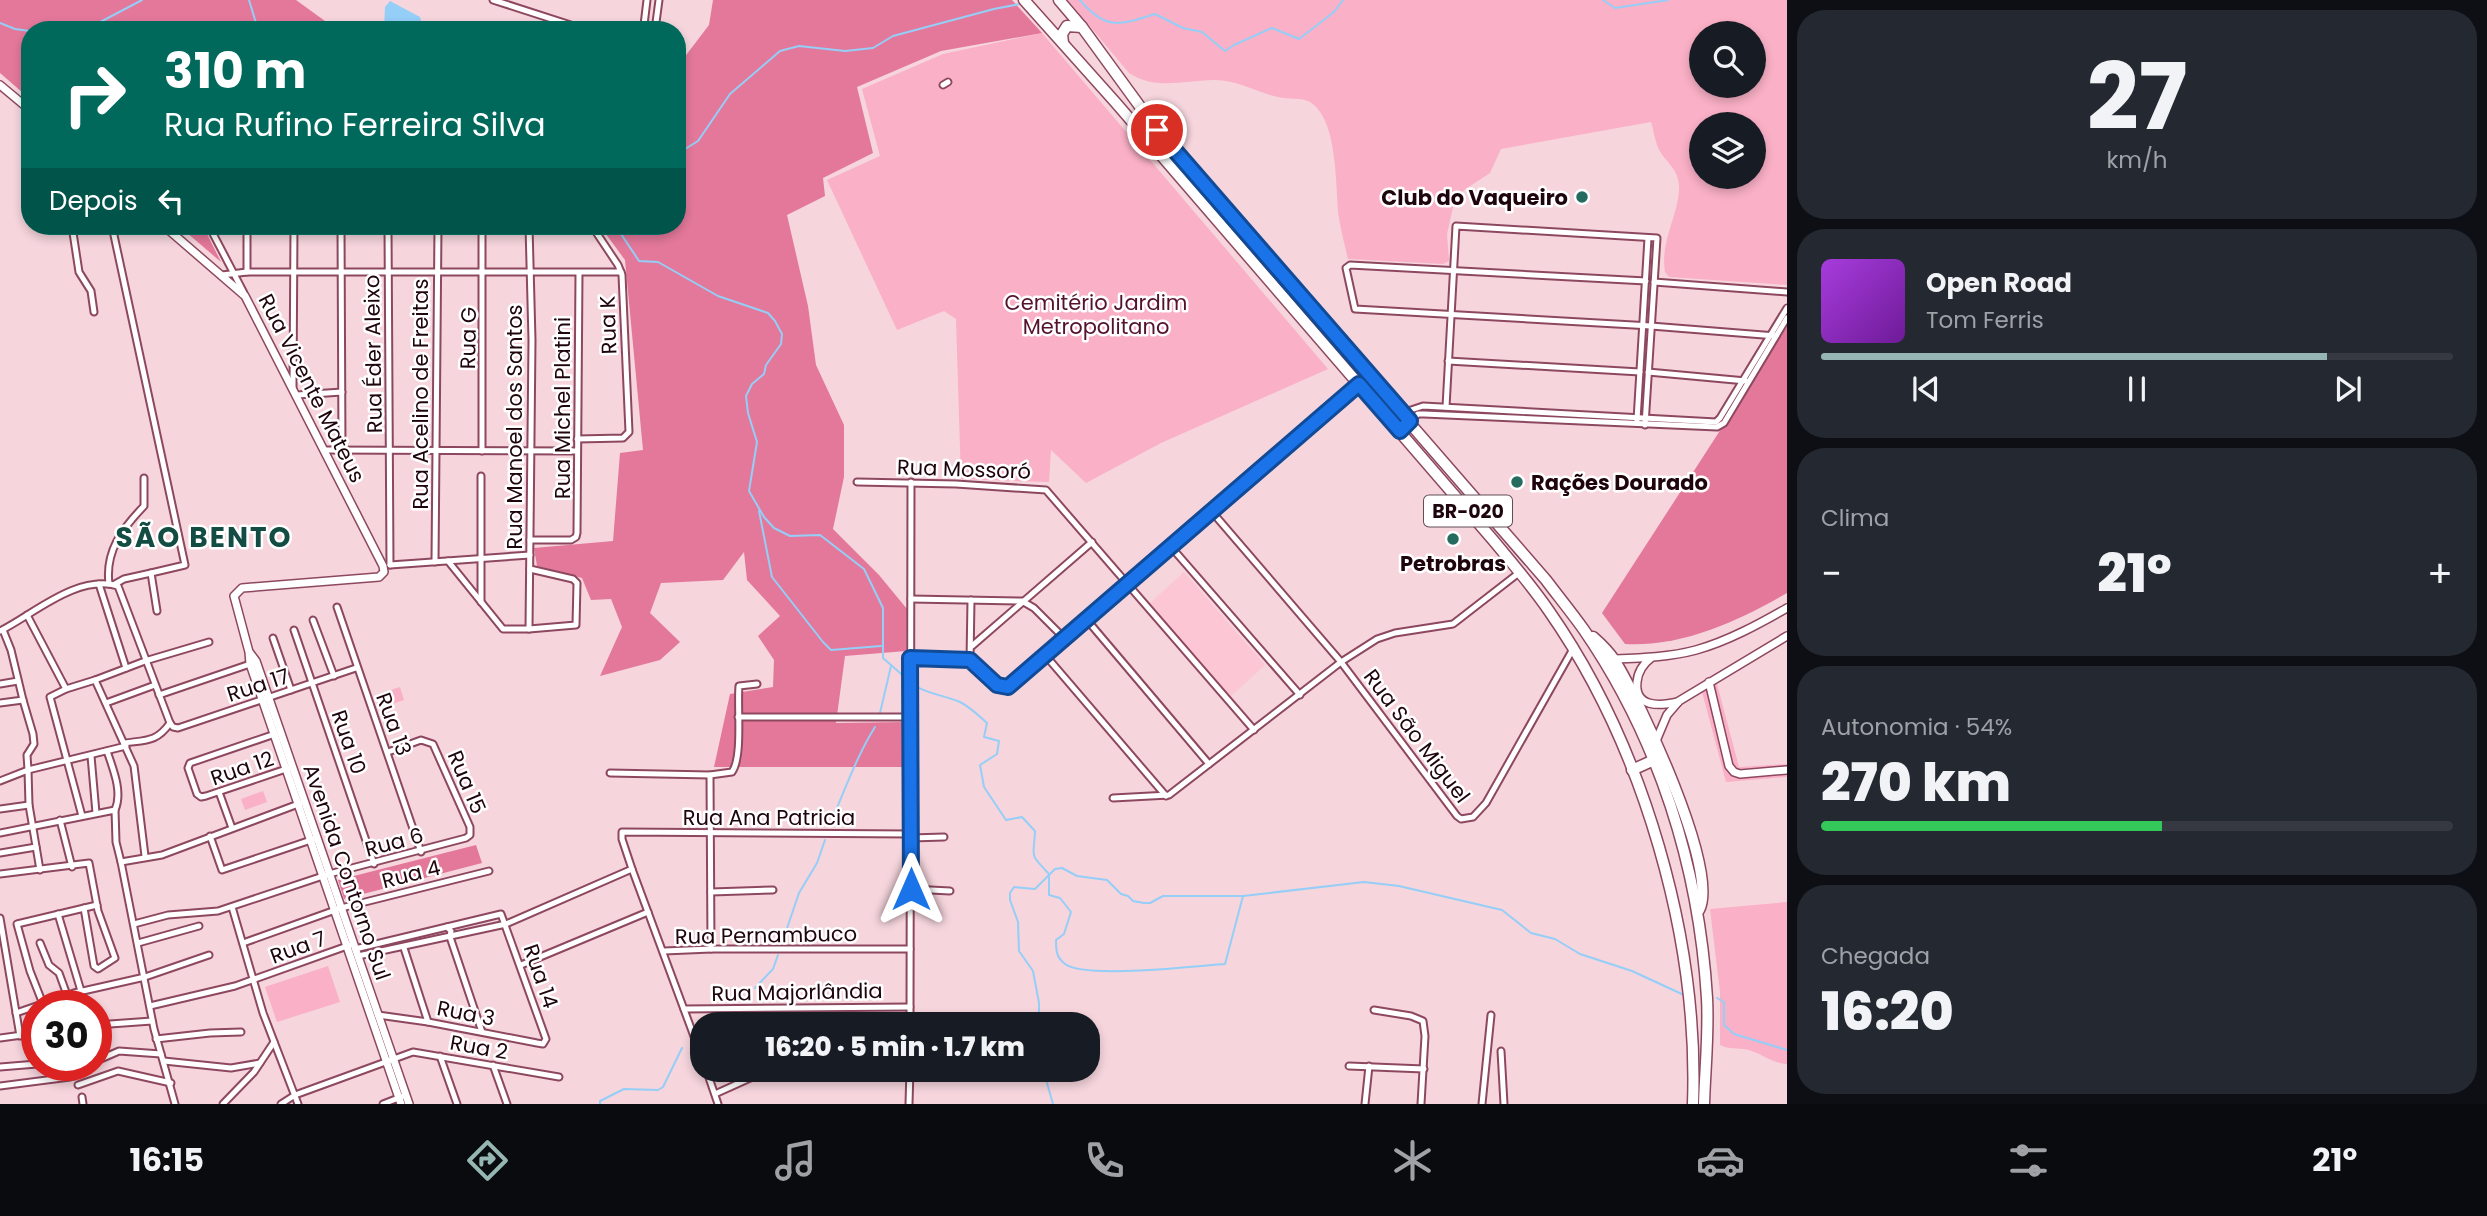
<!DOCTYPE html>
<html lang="pt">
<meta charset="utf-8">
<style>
:root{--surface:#171b24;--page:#242831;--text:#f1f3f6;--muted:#9ea1a6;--line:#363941;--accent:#95b6b2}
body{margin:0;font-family:Poppins,sans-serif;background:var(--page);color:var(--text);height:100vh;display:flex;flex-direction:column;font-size:26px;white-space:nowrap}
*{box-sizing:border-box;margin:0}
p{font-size:23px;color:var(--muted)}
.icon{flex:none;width:38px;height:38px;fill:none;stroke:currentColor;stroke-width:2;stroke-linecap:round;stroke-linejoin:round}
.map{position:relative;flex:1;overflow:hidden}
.panel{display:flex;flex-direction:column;gap:10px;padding:10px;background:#0d0f14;width:700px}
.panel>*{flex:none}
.top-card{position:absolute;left:21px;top:21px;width:665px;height:214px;border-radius:28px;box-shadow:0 4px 10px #0003;background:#00695c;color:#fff;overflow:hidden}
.controls{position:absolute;left:1689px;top:21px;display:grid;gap:14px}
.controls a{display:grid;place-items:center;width:77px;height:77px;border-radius:50%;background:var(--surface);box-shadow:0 4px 10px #0003;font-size:35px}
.speed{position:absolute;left:21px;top:990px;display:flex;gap:14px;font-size:35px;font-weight:700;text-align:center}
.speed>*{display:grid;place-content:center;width:91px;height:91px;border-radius:50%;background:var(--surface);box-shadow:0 4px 10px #0003;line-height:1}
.speed .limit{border:10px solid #d22;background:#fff;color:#111}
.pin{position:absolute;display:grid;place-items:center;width:60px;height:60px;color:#fff;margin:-30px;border:4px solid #fff;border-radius:50%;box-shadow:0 2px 7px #0007}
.me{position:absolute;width:77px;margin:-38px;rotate:0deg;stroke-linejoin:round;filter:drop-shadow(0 0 5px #0008)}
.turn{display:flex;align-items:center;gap:24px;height:147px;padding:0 28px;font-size:32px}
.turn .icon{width:91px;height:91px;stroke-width:2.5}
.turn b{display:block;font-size:49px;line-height:60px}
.then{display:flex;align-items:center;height:66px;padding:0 28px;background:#0003;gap:14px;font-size:26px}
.big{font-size:52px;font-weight:800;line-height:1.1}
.panel .tile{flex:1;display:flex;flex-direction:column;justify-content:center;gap:10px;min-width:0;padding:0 24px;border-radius:28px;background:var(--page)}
.panel .dial{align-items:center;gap:0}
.dial b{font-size:91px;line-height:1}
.song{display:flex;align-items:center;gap:21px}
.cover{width:84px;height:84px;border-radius:10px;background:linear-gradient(135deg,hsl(280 70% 55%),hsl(280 70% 35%))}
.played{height:7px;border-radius:4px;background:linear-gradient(90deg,var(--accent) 80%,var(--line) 80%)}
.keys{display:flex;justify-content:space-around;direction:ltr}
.heat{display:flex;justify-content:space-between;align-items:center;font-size:38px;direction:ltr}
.charge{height:10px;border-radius:5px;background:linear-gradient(90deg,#34c759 54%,var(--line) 0)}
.trip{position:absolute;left:690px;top:1012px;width:410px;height:70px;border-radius:28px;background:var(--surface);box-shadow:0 4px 10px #0003;font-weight:800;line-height:70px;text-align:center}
.tabs{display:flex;height:112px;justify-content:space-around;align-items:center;background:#090b0e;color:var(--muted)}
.tabs .icon{width:49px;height:49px}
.tabs .active{color:var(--accent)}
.tabs b{font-size:32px;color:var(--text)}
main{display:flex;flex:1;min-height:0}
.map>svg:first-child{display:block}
.built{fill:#fcc6d5}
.green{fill:#fab0c6;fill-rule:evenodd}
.forest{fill:#e3789b}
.water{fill:#95cef7}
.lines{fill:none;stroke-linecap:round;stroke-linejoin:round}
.stream{stroke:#95cef7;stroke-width:2}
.street-casing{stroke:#8d485f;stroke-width:9}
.secondary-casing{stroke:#8d485f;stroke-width:10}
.highway-casing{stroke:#8d485f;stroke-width:13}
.street{stroke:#fff;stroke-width:5}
.secondary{stroke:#fff;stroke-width:7}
.highway{stroke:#fff;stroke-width:10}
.route-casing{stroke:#114b97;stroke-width:18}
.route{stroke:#1a73e8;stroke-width:12}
.poi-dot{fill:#256b5f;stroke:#fff;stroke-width:2.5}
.labels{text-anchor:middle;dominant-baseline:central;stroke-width:5;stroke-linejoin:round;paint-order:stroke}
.shield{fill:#fff;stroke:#624f56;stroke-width:2}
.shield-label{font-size:19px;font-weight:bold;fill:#1e040d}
.poi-label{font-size:21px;font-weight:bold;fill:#1e040d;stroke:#fff;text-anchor:end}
.park-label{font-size:21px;fill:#55122e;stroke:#fff}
.street-label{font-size:21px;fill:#1e040d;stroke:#fff}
.district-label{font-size:28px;font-weight:bold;letter-spacing:2px;fill:#134c43;stroke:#fff}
</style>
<main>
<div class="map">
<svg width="1787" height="1104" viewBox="0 0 1787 1104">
<rect width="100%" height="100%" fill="#f6d5dd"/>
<polygon class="built" points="1184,572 1265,665 1230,697 1149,604"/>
<g class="green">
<path d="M1068,0H1787V285L1669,277L1665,272C1660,242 1677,218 1679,191C1680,172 1671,167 1661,153C1655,144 1654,131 1651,122L1501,149L1490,173L1464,190L1454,203L1447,234L1449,261L1443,264L1348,259C1345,246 1341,231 1339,218C1335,188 1339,120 1310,102C1302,97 1288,100 1278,97C1255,92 1237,79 1212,80C1183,81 1155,90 1129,73ZM1754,33V86H1701V33ZM1701,124H1754V177H1701Z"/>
<polygon points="1042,33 1328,369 1161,443 1086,483 1051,450 1049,482 961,479 956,319 944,311 897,330 827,180 880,156 862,89 943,54"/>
<polygon points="1787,638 1787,640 1719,681 1717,684 1739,767 1787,764 1787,767 1741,771 1733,764 1714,689 1715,682"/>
<polygon points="400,687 404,700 383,707 379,694"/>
<polygon points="1707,689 1730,774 1740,778 1787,774 1787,777 1726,782 1702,692"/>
<polygon points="263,791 267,802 245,810 241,799"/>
<path d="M1787,902V1064C1772,1063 1762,1054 1749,1050C1739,1047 1729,1050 1720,1045V992L1710,909Z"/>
<polygon points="328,966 340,1002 277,1022 265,987"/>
</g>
<g class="forest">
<polygon points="0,0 296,0 325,21 369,30 30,30 30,99 0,73"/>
<polygon points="713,0 1012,0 1042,33 941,51 857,87 873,153 823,178 825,196 787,215 808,306 816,365 844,425 844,477 833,529 879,575 907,609 906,651 845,656 836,723 905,722 903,767 714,767 730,694 773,687 774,660 758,636 780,616 747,580 744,552 723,580 661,583 650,613 680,642 660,660 600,676 622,627 611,599 591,600 582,578 537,566 534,548 613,541 620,453 643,450 625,260 600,226 677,226 677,67 709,25"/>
<polygon points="179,226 203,226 221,262"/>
<path d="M1787,327V593C1738,621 1683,647 1625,644L1602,613Z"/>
<polygon points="476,845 482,863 344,899 338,880"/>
</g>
<polygon class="water" points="390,1 420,17 422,24 426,21 434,24 436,30 384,30 385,7"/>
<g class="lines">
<g class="stream">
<polyline points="249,0 256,23 264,30"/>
<path d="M1080,0C1106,31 1120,25 1155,14L1183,28L1202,32L1225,51L1234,45L1272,28L1299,39L1334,12L1343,0"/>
<polyline points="1603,0 1615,8 1668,0"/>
<polyline points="0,23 15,29 30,31"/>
<polyline points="85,30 142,0"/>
<polyline points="677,154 698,141 730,94 780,51 799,46 845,51 873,48 893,36 994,9 1020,4"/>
<polyline points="620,226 621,234 639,261 658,262 718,296 768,313 775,321 782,334 781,344 766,365 764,374 752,384 746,396 748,413 757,442 749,491 764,517 774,528 790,536 820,535 864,569 883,608 883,658 908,680"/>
<polyline points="759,511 772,577 823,642 831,650 881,646"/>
<path d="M912,684C926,694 944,695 960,702C970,707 978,715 987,723L984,737L999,741L997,754L980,765L984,787L1006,820L1022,817L1035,831C1034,859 1028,852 1049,874V895L1060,898L1071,912L1064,934L1056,940C1056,950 1056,957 1065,964C1085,979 1195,966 1225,964L1243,896"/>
<polyline points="880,713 891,666"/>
<path d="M829,826C844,793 856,757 875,727"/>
<polyline points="782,943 799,893 817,863 825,840"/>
<polyline points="755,988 773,969 778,955"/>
<polyline points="1717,998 1724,1002 1724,1025 1734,1034 1787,1050"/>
<polyline points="726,1024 744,1015"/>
<polyline points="1039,1024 1039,1003 1033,971 1019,951 1018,922 1010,900 1010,893 1014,887 1035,889 1055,869 1062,868 1077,876 1107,880 1121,894 1128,896 1133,901 1144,903 1150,903 1163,896 1243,896 1364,882 1399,886 1502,910 1531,933 1555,939 1580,954 1632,971 1684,995"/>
<polyline points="1043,1069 1053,1104"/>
<polyline points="600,1104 600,1101 624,1089 658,1090 663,1087 682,1048"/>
</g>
<defs>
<g id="street">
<polyline points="493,0 586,30"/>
<polyline points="641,30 644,25 647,0"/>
<polyline points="655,30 659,0"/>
<polyline points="943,85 948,82"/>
<polyline points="72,226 79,272 91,291 94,312"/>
<polyline points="112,226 185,565 151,573 157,611"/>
<polyline points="209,226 244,293"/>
<polyline points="341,226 342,450"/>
<polyline points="388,226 390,565"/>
<polyline points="482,226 482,451"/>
<polyline points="547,226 592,227"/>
<polyline points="247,272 247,226"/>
<polyline points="222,275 247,272 621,272"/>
<polyline points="1646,281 1350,265 1346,268 1355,309 1651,326 1776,336"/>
<polyline points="1654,282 1787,292"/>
<polyline points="1448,361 1640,372"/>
<polyline points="1648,372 1746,381"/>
<polyline points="293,387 294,226"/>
<polyline points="297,395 342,392"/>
<polyline points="1446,407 1456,226 1657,238 1645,425"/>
<polyline points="1405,416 1411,410 1423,406 1716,422 1720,418 1787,308"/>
<polyline points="1637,420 1648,238"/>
<polyline points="1410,421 1418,414 1424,414 1717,427 1724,423 1787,318"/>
<polyline points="577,439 623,438 629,432 622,275 618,265 592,226"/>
<polyline points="325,450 576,451"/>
<polyline points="481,476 481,602"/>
<polyline points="857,482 956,484 1046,490 1254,730"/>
<polyline points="1213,513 1341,662 1457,816 1461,819 1473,817 1486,803 1573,649"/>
<polyline points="530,540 571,540 576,537 577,533 579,273"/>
<polyline points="1172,548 1300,695"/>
<polyline points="448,561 503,629 529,629 576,625 577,583 573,579 530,569"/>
<polyline points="435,562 438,226"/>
<polyline points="390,565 530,555"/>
<polyline points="99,584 126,668"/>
<path d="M109,584C105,551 122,529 144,506V478"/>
<polyline points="115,584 124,579 151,573"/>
<polyline points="911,599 1022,601 1034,608 1065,639"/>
<polyline points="337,607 421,852"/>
<polyline points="27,615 66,689 95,680 134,766 145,856"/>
<polyline points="313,620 334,676"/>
<polyline points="1087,620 1209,764"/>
<polyline points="529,629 532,340 529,226"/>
<polyline points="3,630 11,650 23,700 33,734 34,744 27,755 28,770 126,746"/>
<polyline points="294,630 374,864"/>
<path d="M0,631C34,614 77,574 118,586L170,723"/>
<polyline points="273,638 291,690"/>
<polyline points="972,646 1092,542"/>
<polyline points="1046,656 1166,796"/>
<polyline points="910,658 970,660 997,686 1008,687 1359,384"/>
<polyline points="970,660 971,600"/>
<polyline points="95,680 145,661 209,642"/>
<polyline points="0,684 18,681"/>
<polyline points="66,689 50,697 82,816"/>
<polyline points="159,695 253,663"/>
<polyline points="0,703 23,700"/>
<polyline points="106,703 155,685"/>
<polyline points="738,717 911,717"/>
<polyline points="170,723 173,727 178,728 356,668"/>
<polyline points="275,734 190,763 188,768 197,794 201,797 206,796 289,768"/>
<path d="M125,743C146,740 157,742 170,723"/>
<path d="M107,751C113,769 123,792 115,810"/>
<polyline points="91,756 96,813"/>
<path d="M610,773L710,775L732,772C743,757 737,706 739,686L757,684"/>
<polyline points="710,775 711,949"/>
<polyline points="0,781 28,770 29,805 40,870"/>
<polyline points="219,792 232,828"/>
<polyline points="1113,798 1169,795 1341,662 1377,639 1395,633 1453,624 1520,572"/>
<polyline points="0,809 29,805"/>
<polyline points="60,820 72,867"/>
<polyline points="0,833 115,810 116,842 121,862"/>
<polyline points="210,836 222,870 314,839"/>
<polyline points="911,838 944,837"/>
<polyline points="0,853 36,847"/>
<polyline points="0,874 89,863 98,911 115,958 98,969 94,966 84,908"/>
<polyline points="911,889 950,891"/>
<polyline points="711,892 773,890"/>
<polyline points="232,907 263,1013 298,1104"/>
<polyline points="58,914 81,991"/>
<polyline points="0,918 20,1036"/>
<polyline points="134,924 168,915 218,911 329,874 466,838 470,835 470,827 433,744 421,740 388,752"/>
<polyline points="447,927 451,931 450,937 482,1032"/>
<polyline points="40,943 49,965 59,973 67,995"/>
<polyline points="138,943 199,926"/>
<polyline points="243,943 341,908 489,871"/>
<polyline points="404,948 428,1022"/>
<polyline points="355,949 501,914 546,1039 543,1044 537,1043 428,1022 378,1015"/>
<polyline points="664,951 711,949 910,949"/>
<polyline points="358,956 506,924 632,869"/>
<polyline points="521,965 648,912"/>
<polyline points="43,1004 30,971 17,924 97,905"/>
<polyline points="150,1006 235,986 350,945"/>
<polyline points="684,1009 910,1007"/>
<polyline points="1374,1010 1411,1016 1423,1021 1425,1036 1421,1104"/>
<polyline points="16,1013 74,993 145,977 209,955"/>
<polyline points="910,1024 911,482"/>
<polyline points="96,1025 152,1021"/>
<polyline points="0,1038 37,1033"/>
<polyline points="156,1039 210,1033 241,1032"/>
<polyline points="1501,1051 1504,1104"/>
<polyline points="440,1056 457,1104"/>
<polyline points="702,1058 632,869 622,839 622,832 911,834"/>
<polyline points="96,1061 119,1051 161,1054"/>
<polyline points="164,1061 231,1068 260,1063"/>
<polyline points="493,1065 507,1104"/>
<polyline points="70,1066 74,1076"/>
<polyline points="1349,1066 1424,1069"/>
<polyline points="0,1067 37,1064"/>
<polyline points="706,1069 718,1104"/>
<polyline points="78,1085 118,1071 171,1083"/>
<polyline points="0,1086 70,1077 89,1066"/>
<polyline points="715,1094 770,1069"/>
<polyline points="82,1097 83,1104"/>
<polyline points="175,1104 154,1029 121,862 162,855 301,803"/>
<polyline points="223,1104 254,1072 274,1042"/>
<polyline points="281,1104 295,1095 413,1052 559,1077"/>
<polyline points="383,1104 406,1095"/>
<polyline points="909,1104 910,1069"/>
<polyline points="1365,1104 1369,1066"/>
<polyline points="1482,1104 1491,1015"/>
</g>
<g id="secondary">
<polyline points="0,85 30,110"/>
<polyline points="164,226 245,296 383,566 384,572 379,577 242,588 234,596 249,652 250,664 401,1104"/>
<polyline points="250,653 256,661 409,1104"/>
<path d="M1651,658C1643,664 1638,671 1637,682C1634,708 1660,706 1678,702"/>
<path d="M1614,659C1641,658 1670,657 1696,650C1728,641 1759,624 1787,608"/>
<polyline points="1709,682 1729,766 1734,772 1740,774 1787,770"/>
<polyline points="1656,741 1667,715 1679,701 1787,636"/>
</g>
<g id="highway">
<path d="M1024,0L1116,103L1493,540C1512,563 1532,586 1549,611C1644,747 1699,939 1693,1104"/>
<path d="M1059,0L1082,27L1168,145L1546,580C1558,596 1572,613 1584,630C1659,739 1699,867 1707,998C1709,1033 1705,1069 1704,1104"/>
<polyline points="1063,43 1062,34 1067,26 1082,27"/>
<path d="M1593,637C1601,644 1609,652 1615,661C1639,700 1720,870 1699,910"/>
<polyline points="1632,770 1654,760"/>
</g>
</defs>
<use href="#street" class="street-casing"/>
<use href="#secondary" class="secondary-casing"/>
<use href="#highway" class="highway-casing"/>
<use href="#street" class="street"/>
<use href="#secondary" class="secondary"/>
<use href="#highway" class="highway"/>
</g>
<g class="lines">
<defs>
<polyline id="route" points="911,889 910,658 970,660 997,685 1008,687 1359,384 1400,431 1410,421 1157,130"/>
</defs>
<use href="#route" class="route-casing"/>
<use href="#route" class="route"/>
</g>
<g class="poi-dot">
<circle cx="1582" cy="197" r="7"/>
<circle cx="1517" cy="482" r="7"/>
<circle cx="1453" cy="539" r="7"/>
</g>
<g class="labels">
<rect class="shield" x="1424" y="495.5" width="88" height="31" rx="5"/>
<g class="shield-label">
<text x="1468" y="511">BR-020</text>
</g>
<g class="poi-label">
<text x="1568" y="197">Club do Vaqueiro</text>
<text x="1531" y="482" text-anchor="start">Rações Dourado</text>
<text x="1453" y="563" text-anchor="middle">Petrobras</text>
</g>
<g class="park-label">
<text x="1096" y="302">Cemitério Jardim<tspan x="1096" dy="24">Metropolitano</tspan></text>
</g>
<g class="street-label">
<text transform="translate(608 325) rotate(-92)">Rua K</text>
<text transform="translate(468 338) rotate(-89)">Rua G</text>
<text transform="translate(373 354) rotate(-91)">Rua Éder Aleixo</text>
<text transform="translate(312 388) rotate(63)">Rua Vicente Mateus</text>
<text transform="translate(420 394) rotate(-90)">Rua Acelino de Freitas</text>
<text transform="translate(562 408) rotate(-90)">Rua Michel Platini</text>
<text transform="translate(514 427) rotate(-90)">Rua Manoel dos Santos</text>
<text transform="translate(964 469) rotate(2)">Rua Mossoró</text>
<text transform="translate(258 685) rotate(-18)">Rua 17</text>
<text transform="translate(394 724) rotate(70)">Rua 13</text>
<text transform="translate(1417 736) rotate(53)">Rua São Miguel</text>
<text transform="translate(349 742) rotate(71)">Rua 10</text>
<text transform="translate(242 768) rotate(-19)">Rua 12</text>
<text transform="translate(467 782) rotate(67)">Rua 15</text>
<text x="769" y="817">Rua Ana Patricia</text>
<text transform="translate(394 842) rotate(-15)">Rua 6</text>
<text transform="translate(347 872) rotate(71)">Avenida Contorno Sul</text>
<text transform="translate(411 874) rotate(-14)">Rua 4</text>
<text transform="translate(766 935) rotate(-1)">Rua Pernambuco</text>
<text transform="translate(298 947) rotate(-20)">Rua 7</text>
<text transform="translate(541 976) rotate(71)">Rua 14</text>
<text transform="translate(797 992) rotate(-1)">Rua Majorlândia</text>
<text transform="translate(466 1013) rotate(11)">Rua 3</text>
<text transform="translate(479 1047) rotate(10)">Rua 2</text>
</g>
<g class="district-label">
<text x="204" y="537">SÃO BENTO</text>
</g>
</g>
</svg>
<div class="controls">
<a><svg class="icon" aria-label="search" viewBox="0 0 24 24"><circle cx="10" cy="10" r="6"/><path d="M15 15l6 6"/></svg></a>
<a><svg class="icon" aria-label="layers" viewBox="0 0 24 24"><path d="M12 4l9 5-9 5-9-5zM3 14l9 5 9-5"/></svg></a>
</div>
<div class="speed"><div class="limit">30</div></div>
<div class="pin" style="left:1157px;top:130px;background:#d93025"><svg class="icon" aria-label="arrive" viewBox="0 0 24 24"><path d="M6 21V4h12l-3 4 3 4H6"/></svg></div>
<svg class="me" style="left:911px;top:889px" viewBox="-20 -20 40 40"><path d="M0-17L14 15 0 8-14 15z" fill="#1a73e8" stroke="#fff" stroke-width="4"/></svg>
<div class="trip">16:20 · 5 min · 1.7 km</div>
<div class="top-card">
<div class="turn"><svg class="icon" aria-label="right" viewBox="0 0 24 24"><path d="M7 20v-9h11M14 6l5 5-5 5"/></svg><div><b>310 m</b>Rua Rufino Ferreira Silva</div></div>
<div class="then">Depois<svg class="icon" aria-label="left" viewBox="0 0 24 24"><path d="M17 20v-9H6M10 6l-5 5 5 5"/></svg></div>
</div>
</div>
<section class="panel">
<div class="tile dial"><b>27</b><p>km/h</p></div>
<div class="tile">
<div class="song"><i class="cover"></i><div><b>Open Road</b><p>Tom Ferris</p></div></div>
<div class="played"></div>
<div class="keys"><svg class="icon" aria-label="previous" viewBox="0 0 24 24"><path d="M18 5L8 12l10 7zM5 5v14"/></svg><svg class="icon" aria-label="pause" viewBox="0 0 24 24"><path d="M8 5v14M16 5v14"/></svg><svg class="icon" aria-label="next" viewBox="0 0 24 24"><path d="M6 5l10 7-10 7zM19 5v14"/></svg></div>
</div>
<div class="tile"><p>Clima</p>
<div class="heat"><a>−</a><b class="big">21°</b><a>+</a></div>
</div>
<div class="tile"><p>Autonomia · 54%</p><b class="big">270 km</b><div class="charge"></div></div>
<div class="tile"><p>Chegada</p><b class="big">16:20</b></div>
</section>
</main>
<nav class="tabs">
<b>16:15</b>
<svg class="icon active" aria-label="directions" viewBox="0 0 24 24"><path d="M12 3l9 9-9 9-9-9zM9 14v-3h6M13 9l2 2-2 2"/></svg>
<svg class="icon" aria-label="music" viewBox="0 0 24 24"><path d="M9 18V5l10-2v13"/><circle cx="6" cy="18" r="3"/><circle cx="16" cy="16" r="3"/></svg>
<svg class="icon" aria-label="phone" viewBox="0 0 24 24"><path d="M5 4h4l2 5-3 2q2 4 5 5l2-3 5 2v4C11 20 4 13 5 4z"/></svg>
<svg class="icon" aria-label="climate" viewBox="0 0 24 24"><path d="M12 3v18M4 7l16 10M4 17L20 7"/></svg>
<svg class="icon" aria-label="car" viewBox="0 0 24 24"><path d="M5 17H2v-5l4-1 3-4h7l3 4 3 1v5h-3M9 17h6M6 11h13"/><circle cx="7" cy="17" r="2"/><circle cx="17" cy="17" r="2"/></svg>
<svg class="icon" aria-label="filters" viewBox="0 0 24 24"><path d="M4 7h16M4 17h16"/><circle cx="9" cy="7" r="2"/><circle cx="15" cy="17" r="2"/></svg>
<b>21°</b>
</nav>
